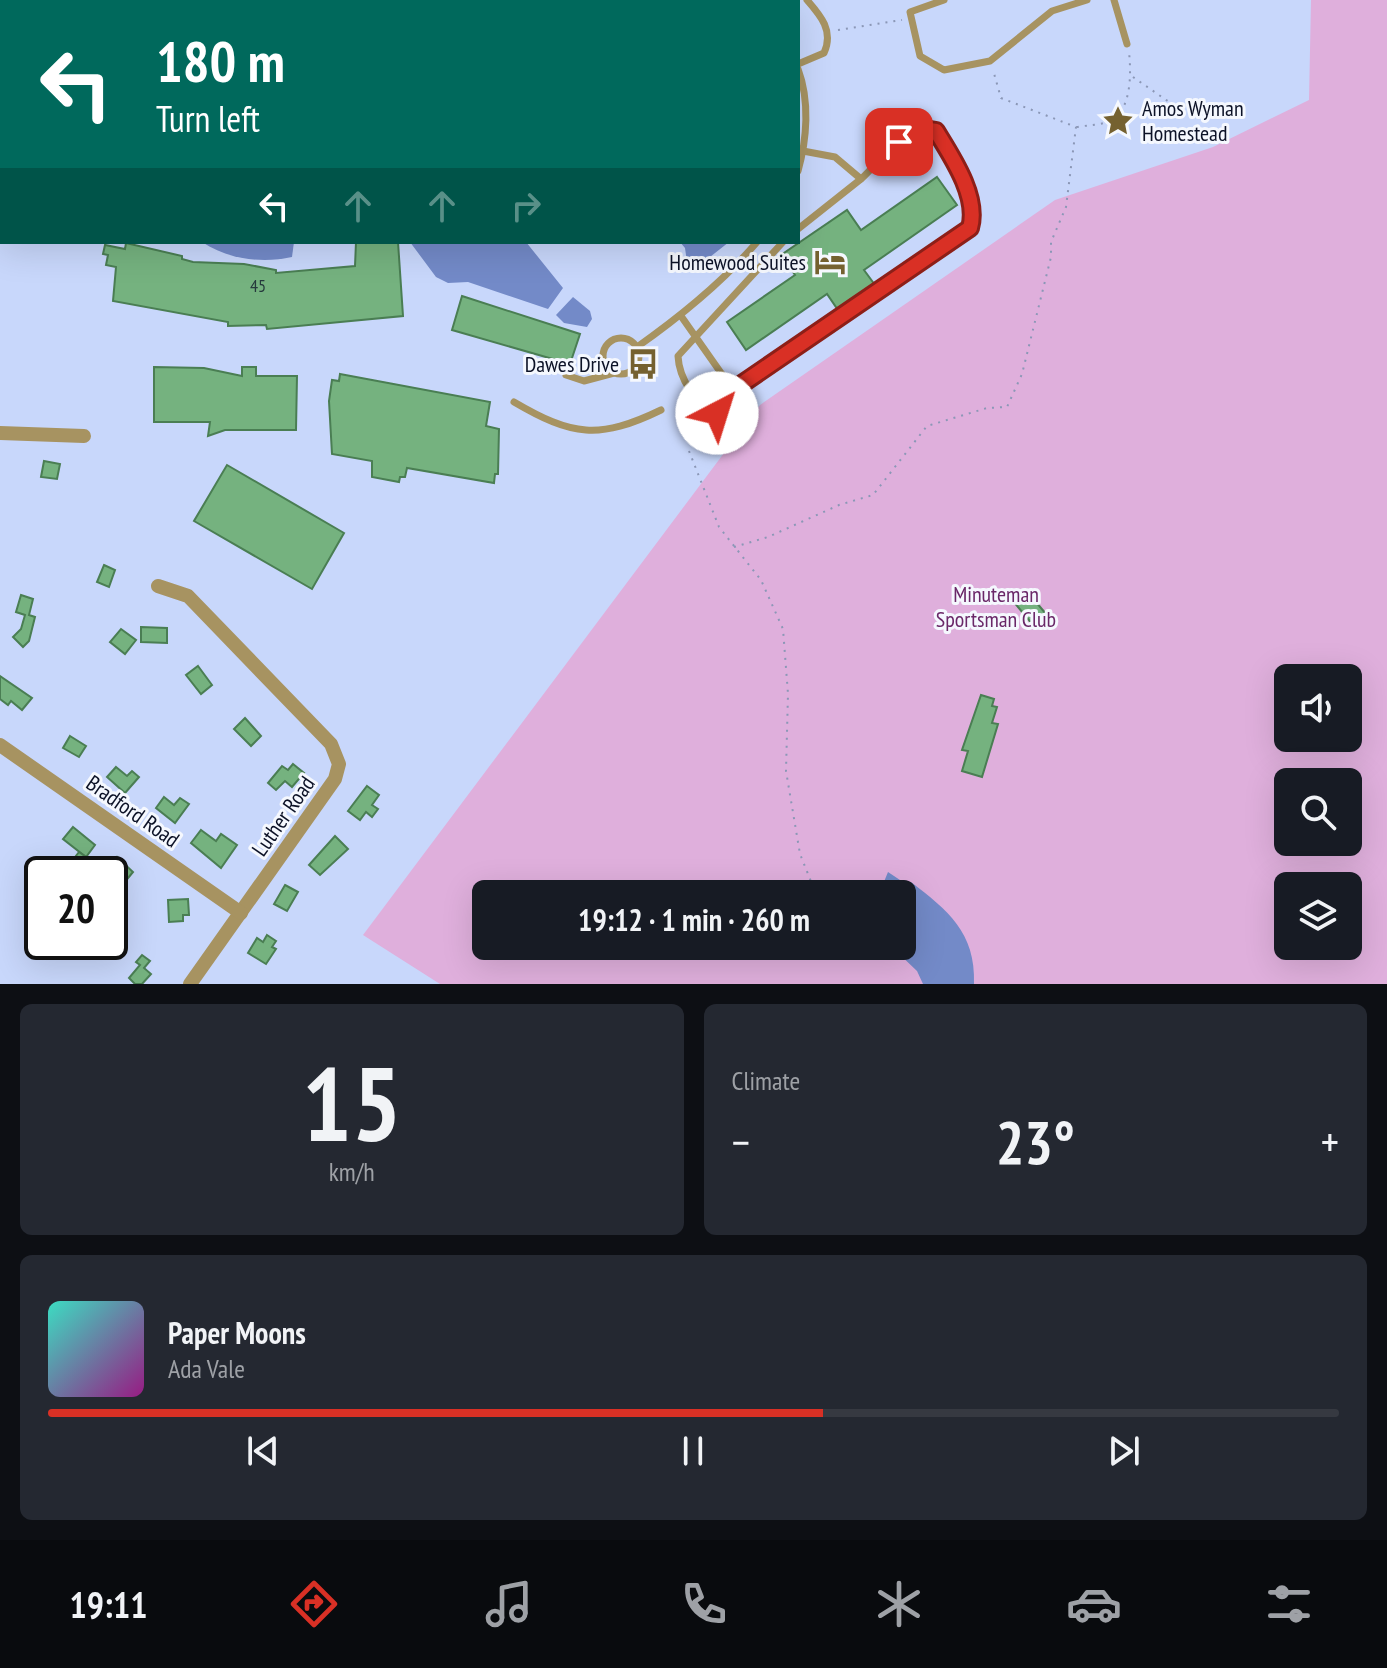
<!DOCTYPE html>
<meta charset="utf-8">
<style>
:root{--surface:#171b24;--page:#242831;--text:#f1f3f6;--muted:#9ea1a6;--line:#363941;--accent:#d93025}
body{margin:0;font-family:"PT Sans Narrow",sans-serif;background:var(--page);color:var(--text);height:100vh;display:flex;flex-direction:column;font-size:30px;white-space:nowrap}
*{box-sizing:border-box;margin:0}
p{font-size:26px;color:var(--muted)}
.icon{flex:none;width:44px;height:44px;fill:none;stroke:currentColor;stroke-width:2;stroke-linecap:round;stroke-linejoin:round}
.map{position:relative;height:984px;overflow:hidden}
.drawer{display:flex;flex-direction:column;gap:20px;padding:20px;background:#0d0f14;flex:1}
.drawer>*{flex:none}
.top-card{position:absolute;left:0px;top:0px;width:800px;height:244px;box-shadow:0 8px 32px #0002;background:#00695c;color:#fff;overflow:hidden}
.controls{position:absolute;left:1274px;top:664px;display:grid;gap:16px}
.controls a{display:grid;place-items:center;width:88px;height:88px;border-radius:12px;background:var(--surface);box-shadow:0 8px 32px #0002;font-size:40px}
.speed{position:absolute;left:24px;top:856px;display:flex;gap:16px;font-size:40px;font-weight:700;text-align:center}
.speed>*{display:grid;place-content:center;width:104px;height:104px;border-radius:50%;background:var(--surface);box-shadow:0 8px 32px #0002;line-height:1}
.speed .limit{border:4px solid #111;border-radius:12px;background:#fff;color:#111}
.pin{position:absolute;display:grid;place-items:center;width:68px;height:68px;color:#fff;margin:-34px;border-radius:16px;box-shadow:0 4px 12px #0006}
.me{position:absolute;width:88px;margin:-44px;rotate:40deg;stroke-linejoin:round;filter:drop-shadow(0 0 6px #0008)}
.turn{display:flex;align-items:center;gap:28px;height:168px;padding:0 24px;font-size:36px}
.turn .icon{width:104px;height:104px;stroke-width:2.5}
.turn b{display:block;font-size:56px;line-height:68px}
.lanes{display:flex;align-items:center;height:76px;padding:0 24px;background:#0003;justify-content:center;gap:40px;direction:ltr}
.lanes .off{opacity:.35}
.big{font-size:60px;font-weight:800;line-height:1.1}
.drawer .tile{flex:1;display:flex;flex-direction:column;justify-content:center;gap:12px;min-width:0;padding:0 28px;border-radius:12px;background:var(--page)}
.drawer .dial{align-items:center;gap:0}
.dial b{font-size:104px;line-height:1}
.song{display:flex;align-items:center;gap:24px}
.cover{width:96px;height:96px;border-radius:12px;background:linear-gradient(135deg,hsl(170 70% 55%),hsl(310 70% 35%))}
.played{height:8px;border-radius:4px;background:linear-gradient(90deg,var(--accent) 60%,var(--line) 60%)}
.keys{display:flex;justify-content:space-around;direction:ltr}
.heat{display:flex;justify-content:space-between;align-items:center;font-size:44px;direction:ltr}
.drawer .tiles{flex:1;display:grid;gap:20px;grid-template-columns:1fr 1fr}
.tile:last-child{grid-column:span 2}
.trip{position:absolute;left:472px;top:880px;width:444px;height:80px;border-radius:12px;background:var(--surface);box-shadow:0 8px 32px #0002;font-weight:800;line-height:80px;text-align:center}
.dock{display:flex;height:128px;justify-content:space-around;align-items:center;background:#090b0e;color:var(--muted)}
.dock .icon{width:56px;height:56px}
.dock .current{color:var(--accent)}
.dock b{font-size:36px;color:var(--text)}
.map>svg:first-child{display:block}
.green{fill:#dfafdc;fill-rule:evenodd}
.water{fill:#738ac8}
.building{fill:#75b27f;stroke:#4a7e53;stroke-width:2}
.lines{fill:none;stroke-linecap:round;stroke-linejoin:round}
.path{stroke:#8b97b6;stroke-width:2;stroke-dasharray:2 6;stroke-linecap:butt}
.service{stroke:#a79361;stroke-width:7}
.minor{stroke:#a79361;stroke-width:14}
.route-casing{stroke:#8d1f18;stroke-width:20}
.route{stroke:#d93025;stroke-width:14}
.labels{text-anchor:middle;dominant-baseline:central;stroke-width:6;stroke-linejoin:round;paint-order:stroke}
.number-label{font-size:18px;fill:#263a3d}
.poi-label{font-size:22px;fill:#0c1227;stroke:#f5f8fe;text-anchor:end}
.park-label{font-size:22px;fill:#6a2768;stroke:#f5f8fe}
.street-label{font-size:22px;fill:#0c1227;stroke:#f5f8fe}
</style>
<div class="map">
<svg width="1387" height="984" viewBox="0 0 1387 984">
<rect width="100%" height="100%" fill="#c8d7fb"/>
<path class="green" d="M1311,0H1387V984H440L363,935L760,405L1055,200L1213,147L1309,100ZM1288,678H1348V738H1288ZM1288,782H1348V842H1288ZM1288,886H1348V946H1288ZM486,894H902V946H486Z"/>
<g class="water">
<path d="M202,242H294L292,257C261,264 228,259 202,242Z"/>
<polygon points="410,242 526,242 563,288 548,309 468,282 448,283 436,277"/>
<polygon points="680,242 729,242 696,268 688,269 685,248"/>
<polygon points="573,297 590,311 592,319 587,327 564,323 556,315"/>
<path d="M888,872L903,882H911C947,910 976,932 974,984H923L917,971L894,949L892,946H902V894H879Z"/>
</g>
<g class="building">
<polygon points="937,177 957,205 864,270 875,285 838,310 827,294 746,350 727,322 795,275 781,255 847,210 861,230"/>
<polygon points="356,242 398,242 403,316 267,329 266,325 228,326 228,322 113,301 116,267 106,265 108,255 103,254 105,245 125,249 126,243 182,256 182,259 193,262 244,264 276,270 276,273 355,266"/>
<polygon points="462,296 580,334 570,364 452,330"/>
<polygon points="154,367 204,368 242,376 242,367 256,367 256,376 297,376 296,430 225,430 208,436 210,422 154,422"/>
<polygon points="340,374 490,402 486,426 499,429 498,474 495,474 494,483 407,468 405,477 400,477 399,482 372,477 372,461 332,454 329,401 332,380 339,381"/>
<polygon points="44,461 60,464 57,479 41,477"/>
<polygon points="227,465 344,533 312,589 194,521"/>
<polygon points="104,565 115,570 109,587 97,582"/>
<polygon points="1026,590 1046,614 1033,625 1013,601"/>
<polygon points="21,595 33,599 29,615 35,617 29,641 23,647 13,637 21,629 25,615 16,612"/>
<polygon points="141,627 167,628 167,643 141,642"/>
<polygon points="121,629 136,640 125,654 110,642"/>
<polygon points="198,666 212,685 201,694 186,675"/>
<polygon points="0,676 32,698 22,710 11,701 8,705 0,699"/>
<polygon points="981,695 994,699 992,706 997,707 992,723 998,724 982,777 962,771 968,751 962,750"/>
<polygon points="245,718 261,736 251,746 234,729"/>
<polygon points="70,736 86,746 79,757 63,748"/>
<polygon points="293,764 304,773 292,787 285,781 276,790 268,783 282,766 288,770"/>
<polygon points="116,767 127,776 132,771 139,777 125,793 107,777"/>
<polygon points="367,786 379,795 372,805 378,809 372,817 366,812 360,820 348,811"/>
<polygon points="164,797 174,805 180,798 189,804 175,823 156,808"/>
<polygon points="73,827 95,845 86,857 63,839"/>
<polygon points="201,830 216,841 221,834 237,845 221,868 191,843"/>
<polygon points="335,836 348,849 320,875 309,865"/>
<polygon points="79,852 89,859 78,874 68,866"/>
<polygon points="117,857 133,872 124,883 107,867"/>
<polygon points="285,885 298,892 287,911 274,904"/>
<polygon points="188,899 189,915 183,915 183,921 169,922 168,900"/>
<polygon points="267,935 276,941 272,947 276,949 266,964 248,953 257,938 263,942"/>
<polygon points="142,955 150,961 144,968 151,974 142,984 135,984 129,978 140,965 136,962"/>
</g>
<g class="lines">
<g class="path">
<polyline points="838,30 902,20"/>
<polyline points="1133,77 1182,111"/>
<path d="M1077,127C1087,125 1106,125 1114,119C1132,105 1131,71 1129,52"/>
<polyline points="689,451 719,527 761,580 783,629 788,694 786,771 800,854 816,894"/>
<polyline points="734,547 768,537 839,505 873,495 927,426 987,408 1007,407 1022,374 1051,257 1051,242 1066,207 1076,127 1001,98 993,70"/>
</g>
<g class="service">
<polyline points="751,0 754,2"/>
<polyline points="944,0 910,12 920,56 944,70 990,61 1052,11 1087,0"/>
<polyline points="1114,0 1127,44"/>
<path d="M798,64L824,53C834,31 821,16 807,0"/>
<path d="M798,69C810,101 807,139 798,171"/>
<polyline points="798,229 861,179 835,157 803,151"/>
<path d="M681,316L733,390L727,403L717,413C696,406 679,378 678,356L783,242"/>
<circle cx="621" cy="356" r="18"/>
<path d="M637,347C681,316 722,283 757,242"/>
<polyline points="566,375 584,381 614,373"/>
<path d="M733,390L970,228C979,197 952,157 936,131C902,125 884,158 861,179"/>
<path d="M514,402C572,436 599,440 661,410"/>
</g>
<g class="minor">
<polyline points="0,433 84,436"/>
<polyline points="158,586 188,596 331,744 339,764 335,779 190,984"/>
<polyline points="0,745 241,913"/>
</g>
</g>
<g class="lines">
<defs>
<path id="route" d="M717,413L727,403L733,390L970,228C979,197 952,157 936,131C920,128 910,130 899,142"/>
</defs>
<use href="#route" class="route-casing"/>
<use href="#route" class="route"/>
</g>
<defs>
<symbol id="sight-bare" viewBox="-9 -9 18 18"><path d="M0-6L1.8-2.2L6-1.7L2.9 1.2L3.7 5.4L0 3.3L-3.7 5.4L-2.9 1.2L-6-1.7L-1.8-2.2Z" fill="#756130" stroke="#f5f8fe" stroke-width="2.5" paint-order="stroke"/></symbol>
<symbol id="hotel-bare" viewBox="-9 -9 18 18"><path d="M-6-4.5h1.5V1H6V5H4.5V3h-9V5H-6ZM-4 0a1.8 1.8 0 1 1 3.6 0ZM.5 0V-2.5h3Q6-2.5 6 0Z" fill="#756130" stroke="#f5f8fe" stroke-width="2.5" paint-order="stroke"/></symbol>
<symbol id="bus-bare" viewBox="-9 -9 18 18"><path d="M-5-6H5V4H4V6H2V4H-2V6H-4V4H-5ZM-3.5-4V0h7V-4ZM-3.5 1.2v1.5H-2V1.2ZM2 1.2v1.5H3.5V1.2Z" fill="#756130" stroke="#f5f8fe" stroke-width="2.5" paint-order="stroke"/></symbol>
</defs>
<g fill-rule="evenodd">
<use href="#sight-bare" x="1096" y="99" width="44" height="44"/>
<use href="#hotel-bare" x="808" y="240" width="44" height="44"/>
<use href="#bus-bare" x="621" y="342" width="44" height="44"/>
</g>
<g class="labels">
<g class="number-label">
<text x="258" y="285">45</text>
</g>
<g class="poi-label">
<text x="1142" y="108" text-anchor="start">Amos Wyman<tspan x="1142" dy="25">Homestead</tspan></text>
<text x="806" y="262">Homewood Suites</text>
<text x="619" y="364">Dawes Drive</text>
</g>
<g class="park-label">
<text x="996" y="594">Minuteman<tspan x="996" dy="25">Sportsman Club</tspan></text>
</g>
<g class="street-label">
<text transform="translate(133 811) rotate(35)">Bradford Road</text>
<text transform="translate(283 816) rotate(-55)">Luther Road</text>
</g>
</g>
</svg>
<div class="controls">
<a><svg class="icon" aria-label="sound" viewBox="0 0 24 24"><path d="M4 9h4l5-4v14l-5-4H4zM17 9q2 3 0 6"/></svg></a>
<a><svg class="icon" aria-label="search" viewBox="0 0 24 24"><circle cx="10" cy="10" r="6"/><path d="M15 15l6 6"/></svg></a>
<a><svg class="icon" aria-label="layers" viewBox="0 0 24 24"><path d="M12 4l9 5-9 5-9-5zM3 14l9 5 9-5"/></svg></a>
</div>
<div class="speed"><div class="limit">20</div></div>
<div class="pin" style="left:899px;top:142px;background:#d93025"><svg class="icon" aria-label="arrive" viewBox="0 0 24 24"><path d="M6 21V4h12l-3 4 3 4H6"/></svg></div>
<svg class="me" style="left:717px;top:413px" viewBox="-20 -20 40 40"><circle r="19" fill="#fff"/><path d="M0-13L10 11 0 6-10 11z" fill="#d93025"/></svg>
<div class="trip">19:12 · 1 min · 260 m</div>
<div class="top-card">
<div class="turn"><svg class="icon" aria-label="left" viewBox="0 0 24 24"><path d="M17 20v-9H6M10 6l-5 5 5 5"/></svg><div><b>180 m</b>Turn left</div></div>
<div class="lanes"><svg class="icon" aria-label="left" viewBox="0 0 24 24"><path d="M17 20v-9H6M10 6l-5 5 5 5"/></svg><svg class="icon off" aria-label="ahead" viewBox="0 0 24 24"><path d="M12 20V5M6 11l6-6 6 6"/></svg><svg class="icon off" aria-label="ahead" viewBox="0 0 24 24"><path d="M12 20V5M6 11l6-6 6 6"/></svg><svg class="icon off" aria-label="right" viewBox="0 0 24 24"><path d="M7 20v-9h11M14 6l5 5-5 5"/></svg></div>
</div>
</div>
<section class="drawer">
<div class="tiles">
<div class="tile dial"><b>15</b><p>km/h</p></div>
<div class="tile"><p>Climate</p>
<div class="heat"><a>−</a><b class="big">23°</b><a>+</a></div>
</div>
<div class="tile">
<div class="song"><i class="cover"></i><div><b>Paper Moons</b><p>Ada Vale</p></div></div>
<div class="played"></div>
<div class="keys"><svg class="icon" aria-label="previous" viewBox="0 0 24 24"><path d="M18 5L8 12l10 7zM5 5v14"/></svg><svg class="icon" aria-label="pause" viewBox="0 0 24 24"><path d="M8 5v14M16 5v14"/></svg><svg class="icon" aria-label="next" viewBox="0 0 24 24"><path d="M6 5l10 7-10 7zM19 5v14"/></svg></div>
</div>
</div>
</section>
<nav class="dock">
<b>19:11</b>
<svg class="icon current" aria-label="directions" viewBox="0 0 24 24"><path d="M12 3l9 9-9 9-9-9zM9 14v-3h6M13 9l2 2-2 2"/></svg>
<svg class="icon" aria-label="music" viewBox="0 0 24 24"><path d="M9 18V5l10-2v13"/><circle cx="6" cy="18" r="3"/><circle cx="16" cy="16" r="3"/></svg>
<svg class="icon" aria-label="phone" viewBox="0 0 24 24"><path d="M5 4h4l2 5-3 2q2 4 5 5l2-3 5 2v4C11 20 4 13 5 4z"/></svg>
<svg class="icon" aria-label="climate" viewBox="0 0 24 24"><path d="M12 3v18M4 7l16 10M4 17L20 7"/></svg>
<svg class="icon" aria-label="car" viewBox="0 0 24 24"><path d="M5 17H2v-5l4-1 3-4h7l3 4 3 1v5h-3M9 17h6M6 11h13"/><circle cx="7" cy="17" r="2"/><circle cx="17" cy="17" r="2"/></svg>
<svg class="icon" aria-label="filters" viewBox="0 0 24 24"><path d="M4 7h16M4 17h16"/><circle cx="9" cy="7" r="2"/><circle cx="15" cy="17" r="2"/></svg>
</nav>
